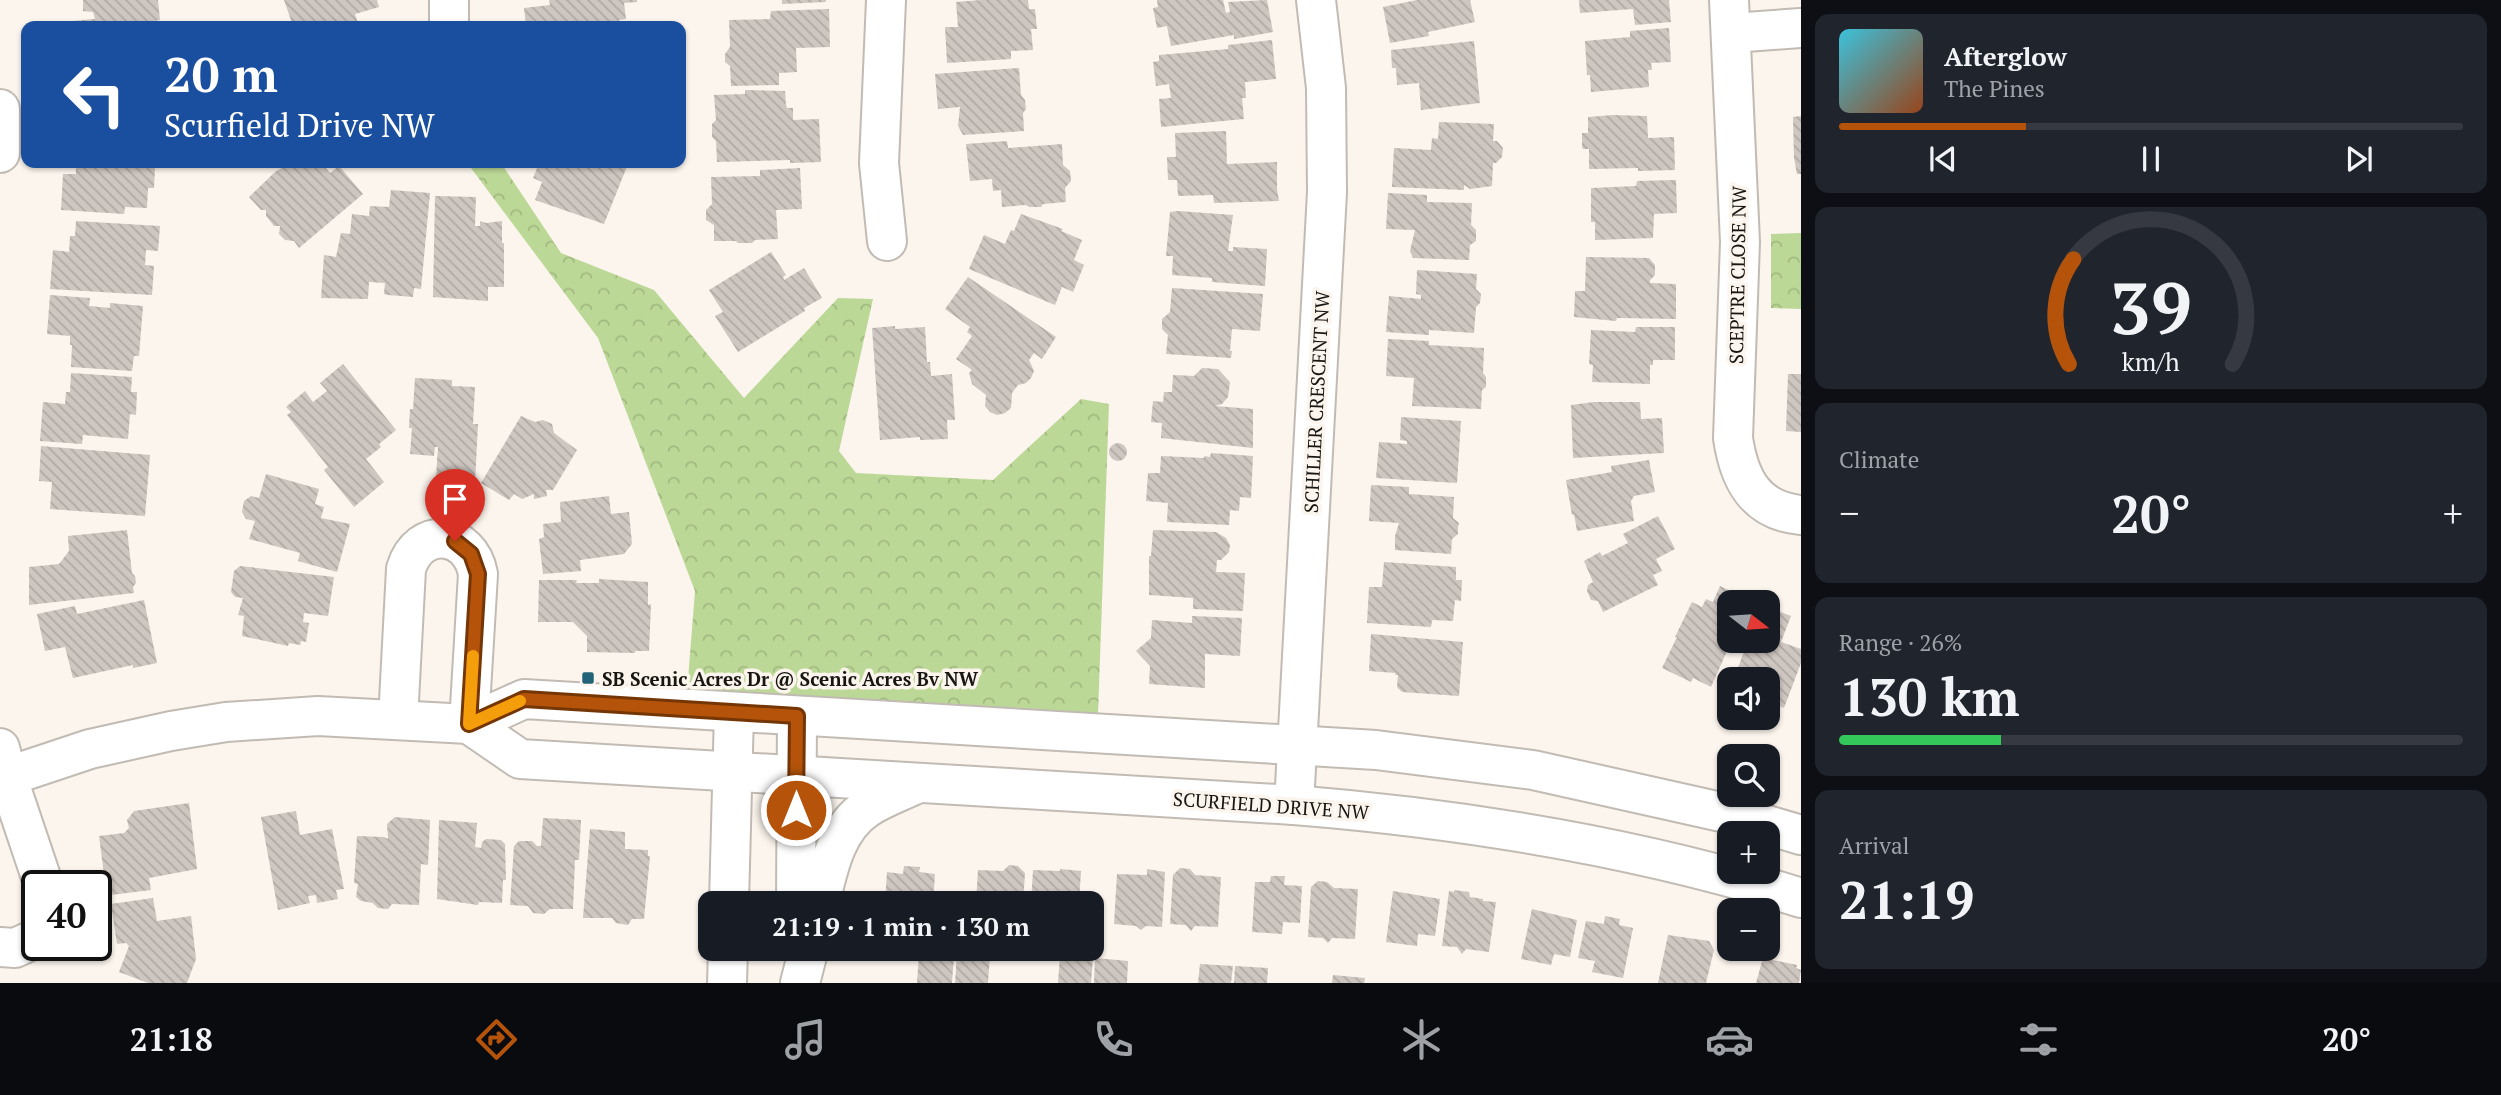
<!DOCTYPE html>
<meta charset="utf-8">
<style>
:root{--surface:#171b24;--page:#20242c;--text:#f1f3f6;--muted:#9ea1a6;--line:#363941;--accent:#b45309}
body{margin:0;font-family:"PT Serif",serif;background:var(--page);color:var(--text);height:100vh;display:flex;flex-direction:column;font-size:26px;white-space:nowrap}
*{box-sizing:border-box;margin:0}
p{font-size:23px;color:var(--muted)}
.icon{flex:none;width:38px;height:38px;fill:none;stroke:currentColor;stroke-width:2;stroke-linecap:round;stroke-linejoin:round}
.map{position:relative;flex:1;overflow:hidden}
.drawer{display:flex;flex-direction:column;gap:14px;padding:14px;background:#0d0f14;width:700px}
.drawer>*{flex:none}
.hud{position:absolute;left:21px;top:21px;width:665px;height:147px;border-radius:14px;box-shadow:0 2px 5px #0004;background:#1a4fa0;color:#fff;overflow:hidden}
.needle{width:46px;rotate:107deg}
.tools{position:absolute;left:1717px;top:590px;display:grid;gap:14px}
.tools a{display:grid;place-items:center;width:63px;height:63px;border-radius:14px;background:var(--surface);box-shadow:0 2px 5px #0004;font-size:35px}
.speed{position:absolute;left:21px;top:870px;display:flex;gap:14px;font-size:35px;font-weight:700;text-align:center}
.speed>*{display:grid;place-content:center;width:91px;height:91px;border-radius:50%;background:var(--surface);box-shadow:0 2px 5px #0004;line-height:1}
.speed .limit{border:4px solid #111;border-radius:10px;background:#fff;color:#111}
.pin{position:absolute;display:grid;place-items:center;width:60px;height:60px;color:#fff;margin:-72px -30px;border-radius:50% 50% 50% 0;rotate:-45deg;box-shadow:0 0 7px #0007}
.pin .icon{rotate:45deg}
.me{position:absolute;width:77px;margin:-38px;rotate:0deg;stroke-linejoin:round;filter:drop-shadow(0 0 5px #0008)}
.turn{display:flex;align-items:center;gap:24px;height:147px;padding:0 28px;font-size:32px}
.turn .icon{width:91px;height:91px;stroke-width:2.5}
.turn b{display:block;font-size:49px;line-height:60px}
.big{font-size:52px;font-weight:800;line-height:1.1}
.drawer .card{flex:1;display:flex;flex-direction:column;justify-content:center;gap:10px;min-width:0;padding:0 24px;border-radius:14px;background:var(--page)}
.drawer .dial{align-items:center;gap:0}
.dial svg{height:182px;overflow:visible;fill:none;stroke:var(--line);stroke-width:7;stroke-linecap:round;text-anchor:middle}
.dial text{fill:var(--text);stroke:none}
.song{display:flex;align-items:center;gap:21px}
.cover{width:84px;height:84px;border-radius:10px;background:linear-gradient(135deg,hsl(190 70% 55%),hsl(20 70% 35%))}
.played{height:7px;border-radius:4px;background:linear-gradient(90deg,var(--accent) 30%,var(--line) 30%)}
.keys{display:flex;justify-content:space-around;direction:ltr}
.heat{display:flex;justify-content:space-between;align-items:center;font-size:38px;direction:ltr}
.charge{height:10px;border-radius:5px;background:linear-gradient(90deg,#34c759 26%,var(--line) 0)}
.trip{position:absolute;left:698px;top:891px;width:406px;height:70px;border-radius:14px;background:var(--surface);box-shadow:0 2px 5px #0004;font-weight:800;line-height:70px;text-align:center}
.dock{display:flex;height:112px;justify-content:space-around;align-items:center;background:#090b0e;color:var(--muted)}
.dock .icon{width:49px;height:49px}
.dock .on{color:var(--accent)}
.dock b{font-size:32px;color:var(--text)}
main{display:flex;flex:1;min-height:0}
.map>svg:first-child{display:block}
.park{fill:url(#park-crowns)}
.building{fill:url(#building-back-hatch)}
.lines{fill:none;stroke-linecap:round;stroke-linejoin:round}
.minor-casing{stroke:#c1bbb4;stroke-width:42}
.minor{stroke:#fff;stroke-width:38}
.route-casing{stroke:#753606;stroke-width:18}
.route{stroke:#b45309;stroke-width:12}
.slow{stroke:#f59e0b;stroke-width:12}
.poi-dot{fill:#236378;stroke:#fbf5ed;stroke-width:2.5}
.labels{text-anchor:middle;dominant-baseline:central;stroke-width:7;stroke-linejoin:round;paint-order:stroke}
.street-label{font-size:19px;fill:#181613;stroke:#fbf5ed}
.poi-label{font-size:19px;font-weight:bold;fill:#181613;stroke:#fbf5ed;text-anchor:start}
</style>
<main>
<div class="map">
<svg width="1801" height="983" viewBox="0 0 1801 983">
<defs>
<pattern id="park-crowns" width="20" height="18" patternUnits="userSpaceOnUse" patternTransform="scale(1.75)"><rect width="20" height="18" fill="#bcd896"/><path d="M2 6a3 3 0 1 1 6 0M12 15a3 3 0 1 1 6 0" fill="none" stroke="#a1b980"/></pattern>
<pattern id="building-back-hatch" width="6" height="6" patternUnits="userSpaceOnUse" patternTransform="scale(1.75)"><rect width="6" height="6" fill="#cec6c0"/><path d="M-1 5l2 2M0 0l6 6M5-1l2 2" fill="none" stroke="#b0a9a4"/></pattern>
</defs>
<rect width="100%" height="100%" fill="#fbf5ed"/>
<g class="park">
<polygon points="479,163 501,163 561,253 654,290 744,398 838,298 873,299 839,451 856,473 993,480 1081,399 1109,404 1098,715 687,692 695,591 598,338 471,168"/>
<polygon points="1801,233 1801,309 1771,308 1771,234"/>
</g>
<g class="building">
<polygon points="83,0 158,0 160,20 154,21 154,26 61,26 61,22 95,19 93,12 83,11"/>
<polygon points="284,0 377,0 379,7 355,14 359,26 293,26"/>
<polygon points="549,0 637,0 637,2 624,3 626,19 619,20 620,26 526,26 524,8 550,5"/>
<polygon points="782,0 826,0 826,2 782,4"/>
<polygon points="981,0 1028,0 1029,9 1035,9 1037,29 1031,29 1033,50 1011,51 1011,59 947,63 945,27 958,27 956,2"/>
<polygon points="1157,0 1223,0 1226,13 1230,12 1228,2 1267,0 1273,32 1234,39 1234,35 1171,46 1167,26 1157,28 1153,8 1158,7"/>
<polygon points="1417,0 1470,0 1475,22 1428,32 1429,36 1390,43 1383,7"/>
<polygon points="1579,0 1669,0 1671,22 1635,25 1633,9 1580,13"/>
<polygon points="829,9 830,47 796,48 797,72 779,73 779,85 731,86 730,66 725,62 725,54 730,47 729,20 770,19 771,11"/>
<polygon points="1669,28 1671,62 1651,63 1652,70 1648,70 1649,87 1591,92 1590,75 1587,75 1585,41 1630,37 1630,31"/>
<polygon points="1272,40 1276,79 1245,82 1246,98 1242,98 1244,119 1161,127 1159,99 1171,98 1169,84 1156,86 1153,62 1159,61 1159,55 1228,49 1228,45"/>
<polygon points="1474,41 1480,103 1421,110 1419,83 1397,85 1396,68 1392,68 1391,50"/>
<polygon points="1019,68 1021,95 1025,100 1026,109 1023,113 1024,131 963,135 958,126 960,107 938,109 935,74"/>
<polygon points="745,90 785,91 786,105 787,108 793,108 793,120 819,119 821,162 790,163 790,160 717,162 716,141 712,137 712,124 716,120 714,95 745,94"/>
<polygon points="1613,115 1647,116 1648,138 1674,137 1675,170 1638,171 1638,168 1589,169 1589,149 1583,149 1582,146 1582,133 1588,133 1588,117"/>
<polygon points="1801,116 1801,174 1797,174 1794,158 1793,117"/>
<polygon points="1439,122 1494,124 1493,141 1497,141 1503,148 1502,157 1496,163 1493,163 1492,186 1470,189 1464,185 1464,190 1392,187 1394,148 1431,150 1432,138 1438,139"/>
<polygon points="1226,131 1227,164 1277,162 1277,189 1279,201 1214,203 1213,195 1178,196 1177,180 1168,180 1167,157 1176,157 1175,133"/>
<polygon points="1007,141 1008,148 1062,144 1063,165 1070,171 1071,181 1065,188 1066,202 1043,204 1041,207 1029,207 1026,205 1002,207 1001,190 993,191 992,179 970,181 966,144"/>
<polygon points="76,163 150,163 150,168 155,168 154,188 148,188 147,208 125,207 124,214 61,210 63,174 76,174"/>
<polygon points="290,163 329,163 325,167 330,173 339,166 363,194 299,248 294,241 285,240 279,234 280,226 274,226 266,216 266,210 261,210 249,197 275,172"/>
<polygon points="530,163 625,163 628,164 604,224 535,200 542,182 533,178 538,166"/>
<polygon points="800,168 802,209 776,210 778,239 755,240 752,243 738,243 736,241 714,241 714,225 706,220 706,210 712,204 711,177 760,176 760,170"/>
<polygon points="1676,180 1677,213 1654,214 1653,238 1595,240 1595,222 1591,222 1591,188 1636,186 1637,181"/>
<polygon points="391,190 430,193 421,289 414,288 413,297 388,295 384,294 385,283 369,282 368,299 321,298 324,255 336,257 341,233 350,234 352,214 369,216 370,206 389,207"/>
<polygon points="1388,193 1427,195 1427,202 1472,203 1471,225 1476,230 1476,241 1470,245 1469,260 1413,258 1410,251 1415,230 1386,229"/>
<polygon points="435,196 476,197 475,226 480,226 480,221 486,223 502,221 502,243 504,243 504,287 488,287 488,301 433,297"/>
<polygon points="1178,211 1233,215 1228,251 1233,251 1233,247 1267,249 1265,286 1212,282 1212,278 1172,275 1173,256 1166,256 1170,212"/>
<polygon points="1021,214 1063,229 1061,231 1082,240 1074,260 1084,265 1073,292 1062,287 1055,305 969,269 984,235 1005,244 1011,230 1014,231"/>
<polygon points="76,221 160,226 158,251 146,250 145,265 154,266 152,295 50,289 53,250 69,252 70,236 75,236"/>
<polygon points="771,252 786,275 783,277 784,280 804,268 822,298 804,308 805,311 738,352 715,316 723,312 709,290"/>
<polygon points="1586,257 1649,258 1655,265 1655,275 1650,280 1650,283 1676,284 1676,319 1617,318 1616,321 1574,317 1575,291 1585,291"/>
<polygon points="1417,270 1477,274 1476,289 1481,294 1480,303 1476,307 1474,333 1429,330 1429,335 1386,332 1389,296 1421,299 1421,295 1416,294"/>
<polygon points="968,277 1056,337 1042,359 1034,353 1029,360 1034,371 1031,378 1026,383 1018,385 1012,393 1011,408 1005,413 997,415 990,412 985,406 986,395 972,384 969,373 972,370 956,359 972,336 967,332 970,327 945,309"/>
<polygon points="1172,288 1263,294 1260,331 1232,329 1230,351 1232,351 1231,358 1166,354 1168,335 1162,329 1162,319 1170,312"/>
<polygon points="50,295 90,298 89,306 110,308 110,303 143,306 139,356 134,356 132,371 71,367 72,345 70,345 70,336 47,334"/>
<polygon points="895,326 895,329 925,327 927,362 930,362 931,376 952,374 955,420 947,420 948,439 920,440 920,437 880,440 872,328"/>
<polygon points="1636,327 1675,327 1675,360 1653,360 1653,365 1650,365 1650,384 1592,382 1593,365 1589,364 1591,330 1635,332"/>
<polygon points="1388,339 1429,341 1429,345 1484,348 1483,373 1486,377 1486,387 1482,390 1481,409 1412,406 1414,378 1386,376"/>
<polygon points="343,364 396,430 379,444 381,447 366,459 384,482 354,507 324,470 328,467 287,415 291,412 286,407 305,391 313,402 327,391 320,383"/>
<polygon points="1202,368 1218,369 1230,382 1228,397 1222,404 1215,406 1253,409 1253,448 1161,438 1162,423 1151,422 1153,401 1163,402 1164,392 1172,392 1173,375 1194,376"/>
<polygon points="71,373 132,377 131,392 137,392 136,415 130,414 128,439 83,435 82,444 40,441 43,402 65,404 66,392 70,392"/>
<polygon points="1788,374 1801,374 1801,432 1786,431"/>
<polygon points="415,378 452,380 452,386 475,387 473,424 478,424 475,482 452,481 452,477 436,476 438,447 435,447 434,456 410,454 412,428 409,428 410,409 413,409"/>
<polygon points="1594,402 1640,402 1641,419 1662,418 1664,453 1573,458 1571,405"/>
<polygon points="521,416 535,422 543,420 552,424 554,433 577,450 553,490 546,490 547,496 534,499 534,494 522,499 514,494 509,500 481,483"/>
<polygon points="1401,417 1461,421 1457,483 1376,478 1379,442 1407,444 1407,441 1400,440"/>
<circle cx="1118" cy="452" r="9"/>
<polygon points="41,446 150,455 145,516 50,509 52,482 39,481"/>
<polygon points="1211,453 1253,456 1251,498 1240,497 1239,511 1230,510 1229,525 1167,522 1168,503 1146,501 1148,473 1160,473 1161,456 1204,458 1204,456 1210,457"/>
<polygon points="1649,460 1655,492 1634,496 1631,501 1634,521 1577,531 1574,514 1572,515 1566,480 1612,472 1611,466"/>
<polygon points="266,474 319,489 315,504 324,507 321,518 350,524 337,572 298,561 300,553 249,539 255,521 246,519 242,512 244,501 251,496 259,498"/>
<polygon points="1371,485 1409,487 1409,494 1454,497 1453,518 1459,523 1458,527 1458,534 1452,539 1451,554 1395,550 1395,536 1399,523 1369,521"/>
<polygon points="609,496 611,514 629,512 632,544 624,554 580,560 581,571 543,574 539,539 544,537 543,524 561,522 560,502"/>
<polygon points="1658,516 1675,549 1656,559 1662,571 1653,575 1658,585 1603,612 1598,601 1591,600 1587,591 1588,585 1593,582 1584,561 1600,552 1602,556 1628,543 1623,534"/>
<polygon points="127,530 132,573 135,576 136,583 133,587 134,593 29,605 29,567 59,564 69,551 68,536"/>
<polygon points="1153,530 1216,532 1226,538 1230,545 1229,552 1221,560 1217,560 1216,572 1245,573 1243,611 1193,609 1193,598 1149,595 1149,556 1151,556"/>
<polygon points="1384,562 1456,567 1456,580 1462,580 1461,601 1455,600 1453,621 1432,620 1431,627 1367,623 1369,587 1382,587"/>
<polygon points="240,566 334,577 328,616 304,613 303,622 309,623 306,642 301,641 300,645 289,643 288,646 242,636 244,616 238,615 243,598 235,597 231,592 234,571"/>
<polygon points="599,579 648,582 648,605 651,604 649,651 635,651 635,653 587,652 587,636 573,622 538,622 539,580 577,580 576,583 599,583"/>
<polygon points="1720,586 1754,602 1729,602 1729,640 1732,640 1711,687 1693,678 1691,682 1662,668 1677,637 1675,637 1692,602 1702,607 1706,599 1713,602"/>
<polygon points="144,600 157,663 133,668 133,665 73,678 65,647 45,651 37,614 75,606 77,614"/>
<polygon points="1768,607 1791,616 1781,642 1801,649 1801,663 1784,708 1768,701 1768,679 1734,679 1748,640 1768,640"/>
<polygon points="1192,616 1242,618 1240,656 1205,654 1205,688 1149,684 1150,666 1136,651 1151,638 1152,620 1192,623"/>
<polygon points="1371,634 1463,642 1459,696 1402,692 1397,687 1398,675 1395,675 1396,673 1369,671"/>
<polygon points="189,803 197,869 149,878 151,890 111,895 109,881 105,882 99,836 124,833 129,828 127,820 134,811"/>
<polygon points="296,811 300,835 332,829 344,889 336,890 338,899 317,903 316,895 308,896 310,903 278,910 261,817"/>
<polygon points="395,817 430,820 428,865 421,864 419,905 392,904 388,909 378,908 373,903 361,901 356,897 358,884 354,883 357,836 384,837 388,839 387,824"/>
<polygon points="543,818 581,820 579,860 575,860 573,909 550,909 544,914 533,913 528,906 510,905 514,846 519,841 532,841 537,846 541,846"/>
<polygon points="439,820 477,823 475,847 481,848 482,842 486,839 501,840 505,844 506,880 503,880 502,903 479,902 478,905 437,899"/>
<polygon points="590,829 625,832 625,849 648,850 648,856 650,856 644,919 632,919 628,925 616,923 612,918 583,918"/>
<polygon points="1009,865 1018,866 1025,873 1023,903 976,903 978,870 1003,871"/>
<polygon points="904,866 920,867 919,872 935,874 933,903 885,903 887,872 903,874"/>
<polygon points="1180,868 1190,869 1195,875 1221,877 1218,927 1195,926 1191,931 1186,925 1170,924 1173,875"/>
<polygon points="1060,869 1081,871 1079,903 1031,903 1033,870 1060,871"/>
<polygon points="1147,869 1165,872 1162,927 1146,926 1141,930 1136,926 1114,924 1117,874 1147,875"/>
<polygon points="1271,876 1285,876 1284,885 1302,886 1300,923 1283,922 1282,934 1252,932 1255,882 1270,882"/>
<polygon points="1318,881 1327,882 1334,888 1358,889 1355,939 1332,938 1328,943 1323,938 1308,937 1311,887"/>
<polygon points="1454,890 1469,892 1470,897 1483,899 1483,901 1496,902 1489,952 1466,949 1462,954 1457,947 1442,946 1449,891 1454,892"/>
<polygon points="1393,891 1440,899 1435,936 1418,934 1417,946 1386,942"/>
<polygon points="153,898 157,921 191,916 196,959 187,983 148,983 119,972 129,946 126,943 117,944 111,904"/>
<polygon points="1532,909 1577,920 1570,957 1554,954 1551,965 1521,959"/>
<polygon points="1605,916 1620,919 1619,925 1633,928 1623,978 1592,972 1595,961 1578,958 1586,921 1604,924"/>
<polygon points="1668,935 1709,941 1714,950 1706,983 1658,983"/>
<polygon points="919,953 954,955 952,983 917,983"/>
<polygon points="957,953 990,955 988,983 955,983"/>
<polygon points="1060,956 1093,958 1091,983 1058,983"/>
<polygon points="1095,958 1128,961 1127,983 1094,983"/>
<polygon points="1763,958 1797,965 1796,968 1801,970 1799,983 1756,983"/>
<polygon points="1200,964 1233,966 1231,983 1198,983"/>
<polygon points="1235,966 1268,968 1267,983 1234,983"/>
<polygon points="1333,975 1365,978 1364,983 1332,983"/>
</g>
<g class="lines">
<defs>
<g id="minor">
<polyline points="449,0 449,26"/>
<polyline points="886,0 879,163 887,241"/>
<path d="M1729,0L1740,242L1733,438C1739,479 1755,511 1801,515"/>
<polyline points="1732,33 1801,28"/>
<polyline points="0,109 0,153"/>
<path d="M398,720L406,569C419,525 470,530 478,574L469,724"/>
<path d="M469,724L520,759L1294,805C1466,819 1636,846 1801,898"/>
<polyline points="0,748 7,776 44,886"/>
<polyline points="0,779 90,749 171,731 226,722 318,716 469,724 524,699 1376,750 1533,770 1730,814 1801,835"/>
<polyline points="1294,805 1327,192 1326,88 1316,0"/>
<polyline points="729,903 734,712"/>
<polyline points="796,903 797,716"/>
<path d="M820,903C828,869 836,828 867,808C882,798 900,792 916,784"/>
<polyline points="0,947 15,948 37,938"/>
<polyline points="727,983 728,948"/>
<polyline points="800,983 809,948"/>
</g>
</defs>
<use href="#minor" class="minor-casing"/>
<use href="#minor" class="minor"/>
</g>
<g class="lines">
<defs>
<polyline id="route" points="455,541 471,554 478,574 469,724 524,699 797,716 796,810"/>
</defs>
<use href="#route" class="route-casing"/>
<use href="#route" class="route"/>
<polyline class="slow" points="473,656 469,724 520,701"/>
</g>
<rect class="poi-dot" x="581" y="671" width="14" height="14" rx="3.5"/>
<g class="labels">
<g class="street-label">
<text transform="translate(1737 275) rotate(-89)">SCEPTRE CLOSE NW</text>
<text transform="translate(1316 402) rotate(-87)">SCHILLER CRESCENT NW</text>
<text transform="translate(1271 805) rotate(4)">SCURFIELD DRIVE NW</text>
</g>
<g class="poi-label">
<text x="602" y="678">SB Scenic Acres Dr @ Scenic Acres Bv NW</text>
</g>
</g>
</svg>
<div class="tools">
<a><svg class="needle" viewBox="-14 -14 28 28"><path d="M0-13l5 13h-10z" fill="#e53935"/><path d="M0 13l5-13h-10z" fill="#9ea1a6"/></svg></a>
<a><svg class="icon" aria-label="sound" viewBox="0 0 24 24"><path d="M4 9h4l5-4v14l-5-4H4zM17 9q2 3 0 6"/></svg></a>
<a><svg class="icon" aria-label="search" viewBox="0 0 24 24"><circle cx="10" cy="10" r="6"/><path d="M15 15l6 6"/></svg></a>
<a>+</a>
<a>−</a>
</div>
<div class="speed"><div class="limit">40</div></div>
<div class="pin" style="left:455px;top:541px;background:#d93025"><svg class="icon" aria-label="arrive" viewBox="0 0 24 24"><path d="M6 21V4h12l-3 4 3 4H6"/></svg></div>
<svg class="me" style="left:796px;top:810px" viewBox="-20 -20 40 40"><circle r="17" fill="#b45309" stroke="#fff" stroke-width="3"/><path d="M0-11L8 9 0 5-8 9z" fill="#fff"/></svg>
<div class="trip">21:19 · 1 min · 130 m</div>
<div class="hud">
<div class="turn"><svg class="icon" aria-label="left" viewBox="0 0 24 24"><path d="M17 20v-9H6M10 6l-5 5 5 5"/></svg><div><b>20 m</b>Scurfield Drive NW</div></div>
</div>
</div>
<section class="drawer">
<div class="card">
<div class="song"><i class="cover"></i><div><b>Afterglow</b><p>The Pines</p></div></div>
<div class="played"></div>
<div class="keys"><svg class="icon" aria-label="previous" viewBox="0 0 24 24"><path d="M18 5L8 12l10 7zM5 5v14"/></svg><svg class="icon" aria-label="pause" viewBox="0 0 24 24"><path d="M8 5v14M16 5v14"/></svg><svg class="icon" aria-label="next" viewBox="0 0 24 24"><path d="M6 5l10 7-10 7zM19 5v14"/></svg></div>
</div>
<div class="card dial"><svg viewBox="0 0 100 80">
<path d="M14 69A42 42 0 1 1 86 69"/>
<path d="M14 69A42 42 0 0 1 16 23" stroke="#b45309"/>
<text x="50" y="56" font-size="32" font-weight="700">39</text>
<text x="50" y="72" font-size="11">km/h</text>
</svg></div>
<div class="card"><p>Climate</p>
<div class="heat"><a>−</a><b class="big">20°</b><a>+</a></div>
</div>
<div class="card"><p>Range · 26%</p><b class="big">130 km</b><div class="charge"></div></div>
<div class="card"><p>Arrival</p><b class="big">21:19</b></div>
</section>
</main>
<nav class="dock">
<b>21:18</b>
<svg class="icon on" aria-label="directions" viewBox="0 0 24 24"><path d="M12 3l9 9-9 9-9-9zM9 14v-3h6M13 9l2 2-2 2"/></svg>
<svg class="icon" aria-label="music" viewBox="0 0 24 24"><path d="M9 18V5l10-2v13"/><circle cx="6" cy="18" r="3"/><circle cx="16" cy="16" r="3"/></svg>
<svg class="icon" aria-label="phone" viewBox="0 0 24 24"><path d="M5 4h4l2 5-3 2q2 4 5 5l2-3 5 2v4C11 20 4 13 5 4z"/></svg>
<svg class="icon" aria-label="climate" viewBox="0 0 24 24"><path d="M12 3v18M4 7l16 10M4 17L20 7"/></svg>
<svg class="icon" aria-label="car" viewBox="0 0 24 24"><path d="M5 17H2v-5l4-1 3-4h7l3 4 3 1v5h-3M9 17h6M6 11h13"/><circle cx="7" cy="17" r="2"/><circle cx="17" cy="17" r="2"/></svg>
<svg class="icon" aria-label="filters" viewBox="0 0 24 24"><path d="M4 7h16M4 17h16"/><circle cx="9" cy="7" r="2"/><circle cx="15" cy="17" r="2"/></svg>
<b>20°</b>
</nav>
